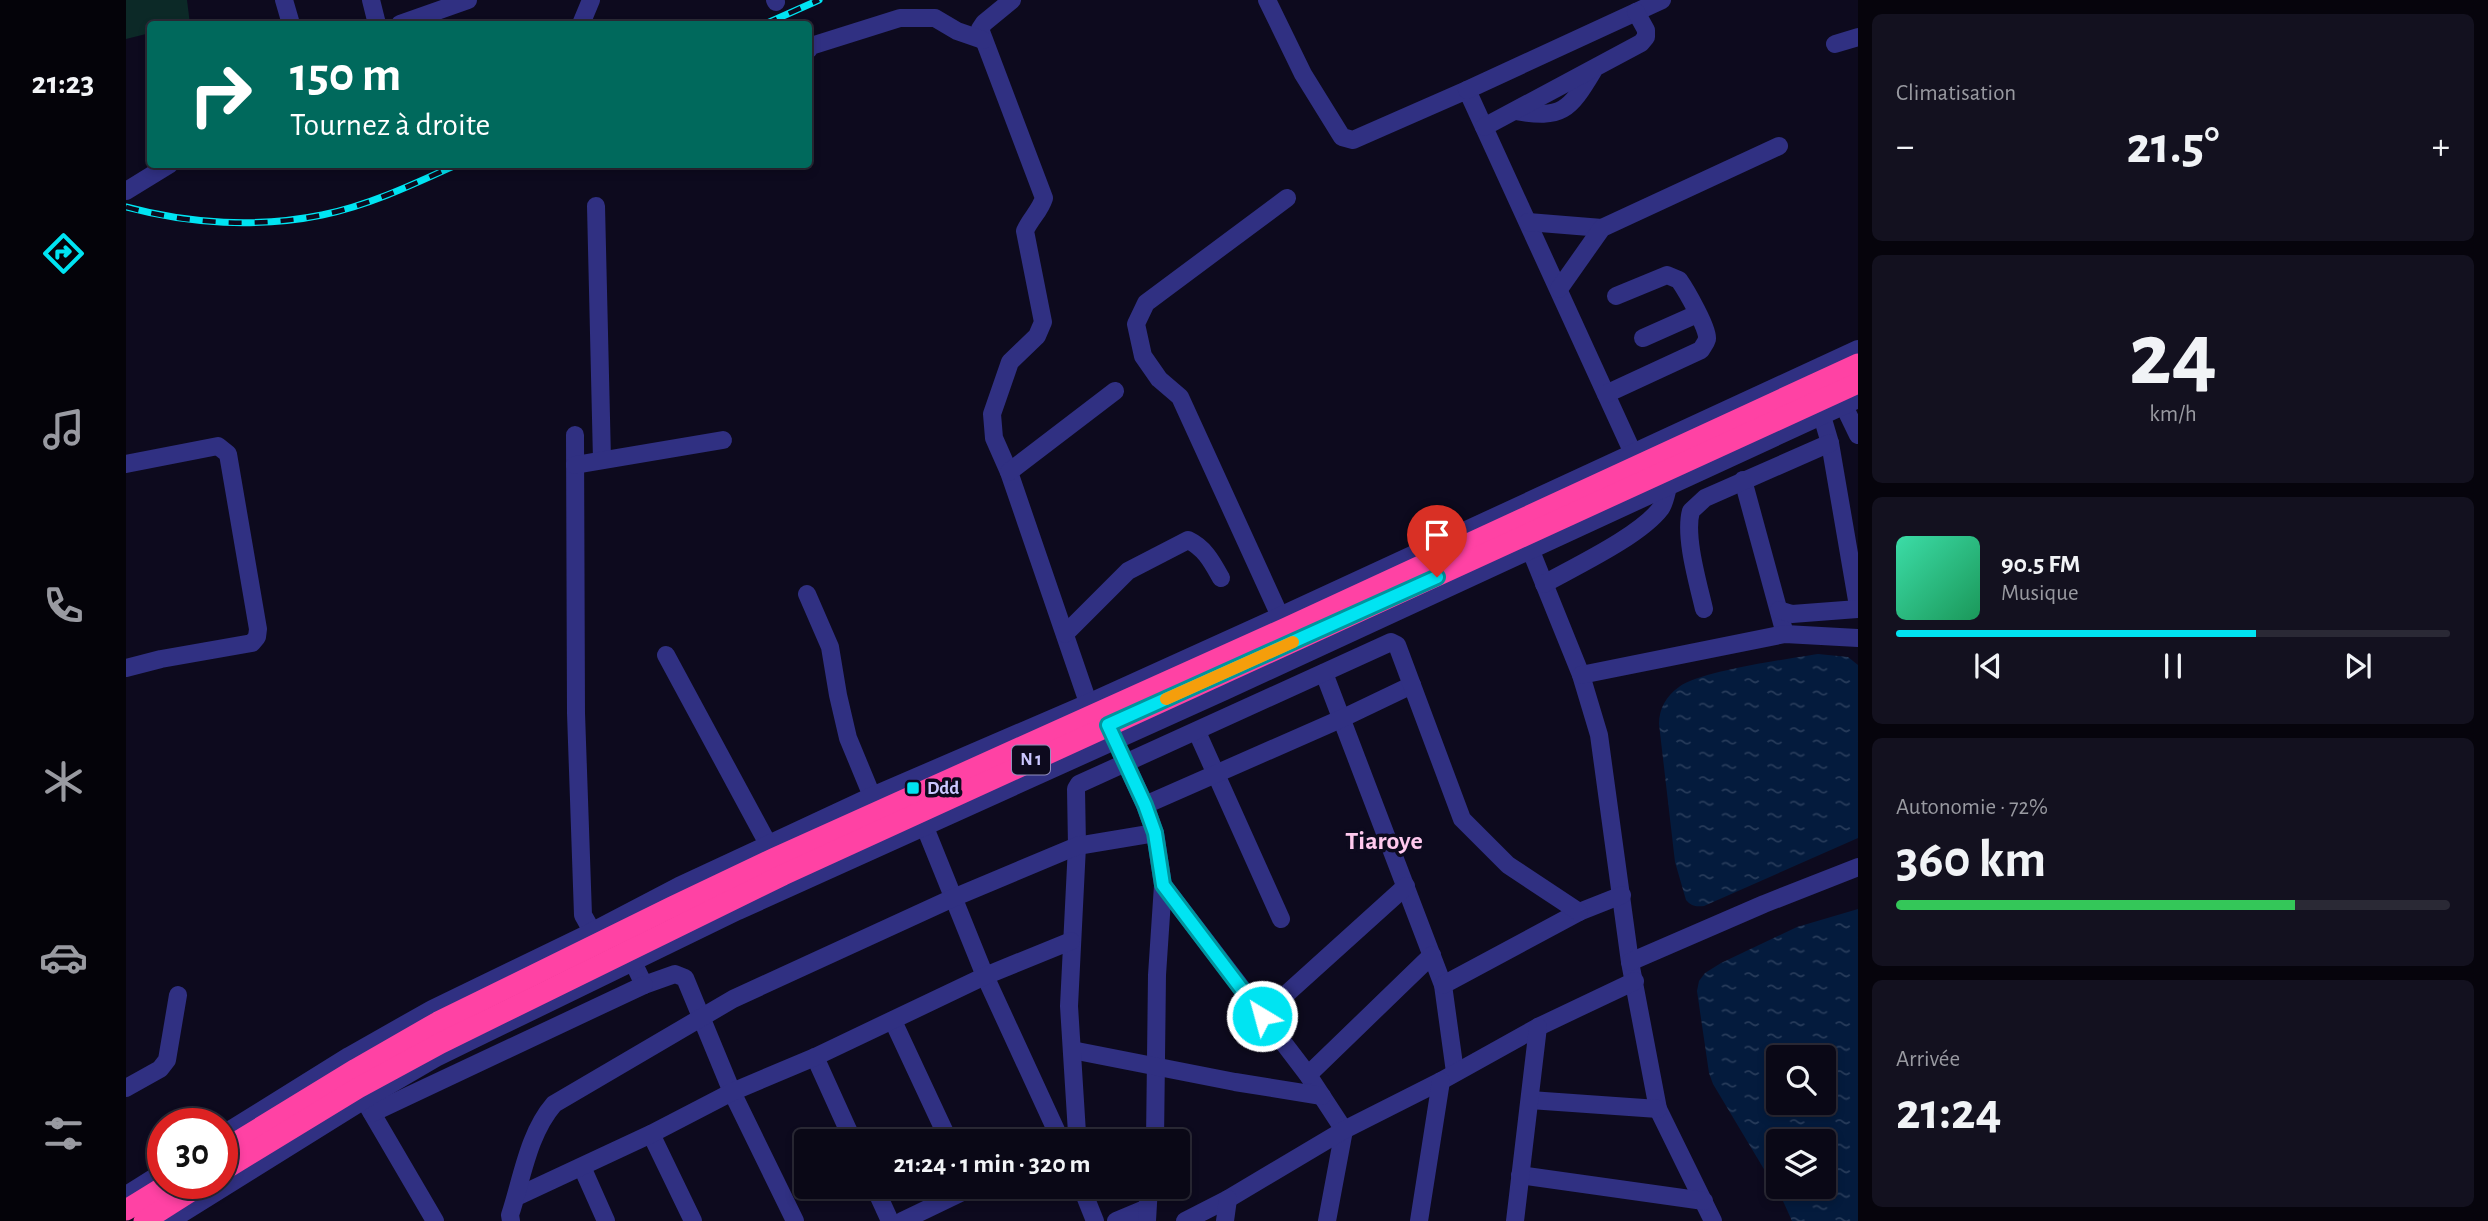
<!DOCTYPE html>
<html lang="fr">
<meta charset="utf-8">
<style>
:root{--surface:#0a0816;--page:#13111f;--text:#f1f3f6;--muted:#999aa1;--line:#2a2935;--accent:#00e4f2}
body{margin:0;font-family:"Alegreya Sans",sans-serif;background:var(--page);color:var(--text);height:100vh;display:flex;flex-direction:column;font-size:26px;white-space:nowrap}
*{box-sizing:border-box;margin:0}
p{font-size:23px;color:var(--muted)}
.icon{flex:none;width:38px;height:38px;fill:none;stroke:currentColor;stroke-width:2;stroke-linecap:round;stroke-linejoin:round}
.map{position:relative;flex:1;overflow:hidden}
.side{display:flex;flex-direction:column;gap:14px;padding:14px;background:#06040c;width:630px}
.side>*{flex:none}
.top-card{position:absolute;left:21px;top:21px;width:665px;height:147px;border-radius:7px;box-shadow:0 4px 10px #0003,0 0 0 2px var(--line);background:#00695c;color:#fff;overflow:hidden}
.controls{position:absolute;left:1640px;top:1045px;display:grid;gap:14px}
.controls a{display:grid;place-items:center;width:70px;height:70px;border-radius:7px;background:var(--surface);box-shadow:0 4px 10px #0003,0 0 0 2px var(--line);font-size:35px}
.speed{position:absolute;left:21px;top:1108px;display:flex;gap:14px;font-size:35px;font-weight:700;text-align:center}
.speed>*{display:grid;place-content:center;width:91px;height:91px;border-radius:50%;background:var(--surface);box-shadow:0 4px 10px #0003,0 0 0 2px var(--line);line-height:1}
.speed .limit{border:10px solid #d22;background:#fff;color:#111}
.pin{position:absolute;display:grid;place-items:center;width:60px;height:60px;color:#fff;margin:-72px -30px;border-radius:50% 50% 50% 0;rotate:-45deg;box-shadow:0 0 7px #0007}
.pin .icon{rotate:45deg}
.me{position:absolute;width:77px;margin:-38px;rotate:323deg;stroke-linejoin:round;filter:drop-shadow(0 0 5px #0008)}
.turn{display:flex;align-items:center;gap:24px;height:147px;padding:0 28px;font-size:32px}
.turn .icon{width:91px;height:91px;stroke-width:2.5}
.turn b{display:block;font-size:49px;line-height:60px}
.big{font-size:52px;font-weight:600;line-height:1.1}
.side .tile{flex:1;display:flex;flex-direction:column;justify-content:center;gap:10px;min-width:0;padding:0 24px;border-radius:10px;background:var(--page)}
.side .dial{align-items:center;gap:0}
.dial b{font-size:91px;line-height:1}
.song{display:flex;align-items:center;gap:21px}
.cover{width:84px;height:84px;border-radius:10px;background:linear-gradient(135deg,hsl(160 70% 55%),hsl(150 70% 35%))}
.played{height:7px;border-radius:4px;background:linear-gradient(90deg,var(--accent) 65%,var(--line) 65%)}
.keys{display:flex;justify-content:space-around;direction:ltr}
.heat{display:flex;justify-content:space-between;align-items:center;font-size:38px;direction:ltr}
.charge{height:10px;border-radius:5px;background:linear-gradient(90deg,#34c759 72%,var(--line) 0)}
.trip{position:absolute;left:668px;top:1129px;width:396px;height:70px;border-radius:7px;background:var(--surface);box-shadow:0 4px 10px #0003,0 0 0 2px var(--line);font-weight:600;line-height:70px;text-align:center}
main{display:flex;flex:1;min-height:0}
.tab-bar{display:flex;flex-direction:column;width:126px;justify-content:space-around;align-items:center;background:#040309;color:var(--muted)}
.tab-bar .icon{width:49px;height:49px}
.tab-bar .on{color:var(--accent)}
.tab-bar b{font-size:32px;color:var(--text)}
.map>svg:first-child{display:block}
.pitch{fill:#0c2927}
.water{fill:url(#water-ripples);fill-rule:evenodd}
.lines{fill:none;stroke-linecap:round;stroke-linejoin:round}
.minor{stroke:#303082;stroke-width:18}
.highway{stroke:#ff42a4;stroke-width:21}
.rail-casing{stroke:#00e4f2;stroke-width:7}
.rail{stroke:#0d0a1e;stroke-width:4.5;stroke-dasharray:13;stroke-linecap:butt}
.route-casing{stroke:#00949d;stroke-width:18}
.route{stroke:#00e4f2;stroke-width:12}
.slow{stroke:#f59e0b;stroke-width:12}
.poi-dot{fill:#00e4f2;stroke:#0d0a1e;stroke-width:2.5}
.labels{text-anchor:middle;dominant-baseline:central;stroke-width:7;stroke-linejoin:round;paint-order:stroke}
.shield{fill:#0d0a1e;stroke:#928ebc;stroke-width:2}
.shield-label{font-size:18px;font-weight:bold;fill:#cbc7ff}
.poi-label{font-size:19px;font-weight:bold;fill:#cbc7ff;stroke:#0d0a1e;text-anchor:start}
.district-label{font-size:26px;font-weight:bold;fill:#ffc9ee;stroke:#0d0a1e}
</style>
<main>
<nav class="tab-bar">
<b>21:23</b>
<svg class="icon on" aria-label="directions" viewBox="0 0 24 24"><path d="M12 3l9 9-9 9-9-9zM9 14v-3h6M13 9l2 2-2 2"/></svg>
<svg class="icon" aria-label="music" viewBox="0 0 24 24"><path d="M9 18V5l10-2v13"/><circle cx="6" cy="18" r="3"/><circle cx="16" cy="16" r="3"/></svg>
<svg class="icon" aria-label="phone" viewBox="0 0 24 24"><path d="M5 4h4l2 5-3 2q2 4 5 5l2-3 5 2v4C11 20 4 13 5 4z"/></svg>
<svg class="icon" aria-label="climate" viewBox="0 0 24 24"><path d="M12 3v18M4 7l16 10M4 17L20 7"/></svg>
<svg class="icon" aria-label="car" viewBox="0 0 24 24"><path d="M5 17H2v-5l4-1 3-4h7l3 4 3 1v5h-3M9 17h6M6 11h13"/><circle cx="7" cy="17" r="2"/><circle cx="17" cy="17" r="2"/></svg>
<svg class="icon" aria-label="filters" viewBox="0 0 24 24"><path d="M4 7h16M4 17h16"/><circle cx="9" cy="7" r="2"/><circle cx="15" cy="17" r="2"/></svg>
</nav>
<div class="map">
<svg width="1732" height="1221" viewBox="0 0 1732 1221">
<defs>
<pattern id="water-ripples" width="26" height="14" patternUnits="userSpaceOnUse" patternTransform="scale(1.75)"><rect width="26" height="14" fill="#041b3d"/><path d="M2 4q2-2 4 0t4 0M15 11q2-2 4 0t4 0" fill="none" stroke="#273b5a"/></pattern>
</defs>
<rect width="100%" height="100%" fill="#0d0a1e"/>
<polygon class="pitch" points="0,0 61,0 64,24 24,24 24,33 0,39"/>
<g class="water">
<path d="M1692,654L1722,657L1732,665V838L1578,906C1570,907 1565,906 1560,900L1549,862L1533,724C1533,709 1540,696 1553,687C1574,671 1662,659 1692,654Z"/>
<path d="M1732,909V1221H1666L1657,1201L1587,1084L1583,1073L1571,991L1573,981L1579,973L1595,963L1671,927ZM1652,1057H1698V1102H1652ZM1652,1141H1698V1186H1652Z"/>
</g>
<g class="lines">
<g class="minor">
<polyline points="158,0 165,24"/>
<polyline points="245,0 251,24"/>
<polyline points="649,0 650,2"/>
<path d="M886,0L858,23L854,29L918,198C914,211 904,219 899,231L917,322L911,336L884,362L866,414L868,438L883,472L966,714"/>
<polyline points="1141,0 1177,74 1216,137 1227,140 1341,90 1511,462"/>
<polyline points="274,24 342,0"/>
<polyline points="455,24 465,0"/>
<polyline points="1709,44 1732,37"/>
<polyline points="682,50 685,46 774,18 809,18 831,31 857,40"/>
<polyline points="1341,90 1536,0"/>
<path d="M1389,111C1436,119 1443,111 1467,71"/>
<polyline points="1358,127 1515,43 1520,37 1520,30 1510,12"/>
<polyline points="0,191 44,164"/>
<polyline points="470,206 476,460"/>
<polyline points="1402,222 1476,228"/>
<polyline points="1433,289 1476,228 1653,146"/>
<polyline points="1517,338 1571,314"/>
<path d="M1480,394L1575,350C1577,346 1580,343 1581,339C1583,330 1560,290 1553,280L1541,275L1490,296"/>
<polyline points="1718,406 1732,435"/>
<polyline points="1696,416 1704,443 1732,606"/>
<polyline points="449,435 450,713 457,915 471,940"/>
<polyline points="0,464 92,446 102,454 132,629 131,637 126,643 35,659 0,668"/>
<polyline points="449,465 597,440"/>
<polyline points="883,472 989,391"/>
<polyline points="1617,480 1659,634"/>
<polyline points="1405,551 1455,675 1473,735 1504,962 1532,1109 1587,1221"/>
<path d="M1418,584C1450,566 1514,536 1535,508C1539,502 1540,494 1542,487"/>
<polyline points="681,594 704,647 712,695 722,738 746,796"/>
<path d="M1578,609C1572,583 1558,536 1565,511L1579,498L1704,443"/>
<polyline points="1653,610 1666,614 1732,609"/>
<polyline points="1159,627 1054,397 1033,379 1017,356 1010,324 1020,303 1161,198"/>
<path d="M939,634L1002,571L1062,540C1079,548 1086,562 1095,578"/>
<polyline points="540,655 648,855"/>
<polyline points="1198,673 1317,985 1329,1072"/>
<polyline points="1455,675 1659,634 1732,638"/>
<polyline points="1071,732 1155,919"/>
<polyline points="995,753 1019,805 1029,833 1037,885 1031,975 1029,1141"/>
<polyline points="1019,805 1217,718 1286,685"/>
<polyline points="794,815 859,976 935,1141"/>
<polyline points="1037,885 1182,1075 1218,1130 1201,1221"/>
<polyline points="1504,962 1638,904 1732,867"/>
<polyline points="508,964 518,985 549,974 559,978 606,1092 669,1221"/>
<polyline points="1317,985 1453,912 1496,895"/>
<polyline points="1136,1016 1280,886"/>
<polyline points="767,1021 823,1141"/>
<polyline points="946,1050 1109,1082 1196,1096"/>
<polyline points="689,1057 727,1141"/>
<polyline points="1182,1075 1306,955"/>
<polyline points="0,1088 34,1069 41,1060 52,995"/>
<polyline points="1404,1100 1532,1109"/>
<polyline points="240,1103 309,1221"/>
<polyline points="246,1113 518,985"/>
<polyline points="525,1134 567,1221"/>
<polyline points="96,1135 223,1056 306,1009 465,932 553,886 746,796 962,703 1154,616 1732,349"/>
<polyline points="944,1141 951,1133 943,1006 951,846 950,789 953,784 1265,642 1271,645 1336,819 1382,865 1453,912"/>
<polyline points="456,1167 480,1221"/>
<polyline points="1394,1175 1578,1201"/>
<polyline points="748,1186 764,1221"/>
<polyline points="955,1186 969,1221"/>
<polyline points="0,1195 37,1172"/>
<polyline points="390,1197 525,1134 606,1092 689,1057 859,976 945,941"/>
<polyline points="44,1221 238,1100 310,1058 359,1034 612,911 1099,691 1732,399"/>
<path d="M385,1221L384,1215C396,1179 402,1134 428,1104L607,999L827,898L951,846L1029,833"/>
<polyline points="776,1221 849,1186"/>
<polyline points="990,1221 1021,1208"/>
<polyline points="1021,1221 1023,1186"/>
<polyline points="1059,1221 1102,1199 1218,1130 1315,1081 1412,1027 1509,981"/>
<polyline points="1099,1221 1102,1199"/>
<polyline points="1293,1221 1315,1081"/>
<polyline points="1389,1221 1412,1027"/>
</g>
<g class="highway">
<polyline points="96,1151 230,1069 312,1022 546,907 649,858 1160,628 1732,364"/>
<polyline points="96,1171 232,1088 315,1043 657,875 1732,383"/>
<polyline points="0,1210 44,1183"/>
<polyline points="18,1221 78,1183"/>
</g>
<defs>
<g id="rail">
<polyline points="639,24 693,0"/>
<path d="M0,207C63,224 132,228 196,215C244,205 288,184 332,164"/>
</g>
</defs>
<use href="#rail" class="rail-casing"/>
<use href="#rail" class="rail"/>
</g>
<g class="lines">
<defs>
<polyline id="route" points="1136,1016 1037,885 1029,833 1019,805 982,725 1311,577"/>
</defs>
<use href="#route" class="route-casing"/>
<use href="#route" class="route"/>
<polyline class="slow" points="1040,699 1167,642"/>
</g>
<rect class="poi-dot" x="780" y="781" width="14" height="14" rx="3.5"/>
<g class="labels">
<rect class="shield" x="886" y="745.5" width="38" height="29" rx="5"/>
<g class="shield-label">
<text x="905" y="760">N 1</text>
</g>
<g class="poi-label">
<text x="801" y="788">Ddd</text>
</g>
<g class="district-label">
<text x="1258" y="841">Tiaroye</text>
</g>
</g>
</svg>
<div class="controls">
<a><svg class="icon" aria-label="search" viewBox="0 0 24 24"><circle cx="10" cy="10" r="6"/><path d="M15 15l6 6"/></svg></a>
<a><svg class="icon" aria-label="layers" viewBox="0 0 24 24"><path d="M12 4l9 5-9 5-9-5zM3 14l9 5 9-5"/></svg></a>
</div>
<div class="speed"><div class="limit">30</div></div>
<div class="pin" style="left:1311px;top:577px;background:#d93025"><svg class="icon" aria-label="arrive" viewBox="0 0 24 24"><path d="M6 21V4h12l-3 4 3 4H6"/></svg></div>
<svg class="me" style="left:1136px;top:1016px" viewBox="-20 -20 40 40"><circle r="17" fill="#00e4f2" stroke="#fff" stroke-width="3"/><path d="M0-11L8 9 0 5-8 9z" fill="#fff"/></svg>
<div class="trip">21:24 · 1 min · 320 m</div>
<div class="top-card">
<div class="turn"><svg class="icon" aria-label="right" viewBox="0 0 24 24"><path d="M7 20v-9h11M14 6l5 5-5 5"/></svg><div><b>150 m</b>Tournez à droite</div></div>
</div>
</div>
<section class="side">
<div class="tile"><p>Climatisation</p>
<div class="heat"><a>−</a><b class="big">21.5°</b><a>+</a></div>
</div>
<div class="tile dial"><b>24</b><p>km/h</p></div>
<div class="tile">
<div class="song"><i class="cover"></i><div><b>90.5 FM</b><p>Musique</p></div></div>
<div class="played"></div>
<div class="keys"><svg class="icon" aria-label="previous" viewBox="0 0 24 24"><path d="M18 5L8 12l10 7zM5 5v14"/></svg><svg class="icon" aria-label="pause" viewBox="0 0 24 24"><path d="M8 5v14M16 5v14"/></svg><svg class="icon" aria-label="next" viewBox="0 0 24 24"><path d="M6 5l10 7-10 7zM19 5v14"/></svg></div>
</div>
<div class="tile"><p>Autonomie · 72%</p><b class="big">360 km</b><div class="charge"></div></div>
<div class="tile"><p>Arrivée</p><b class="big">21:24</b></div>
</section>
</main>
